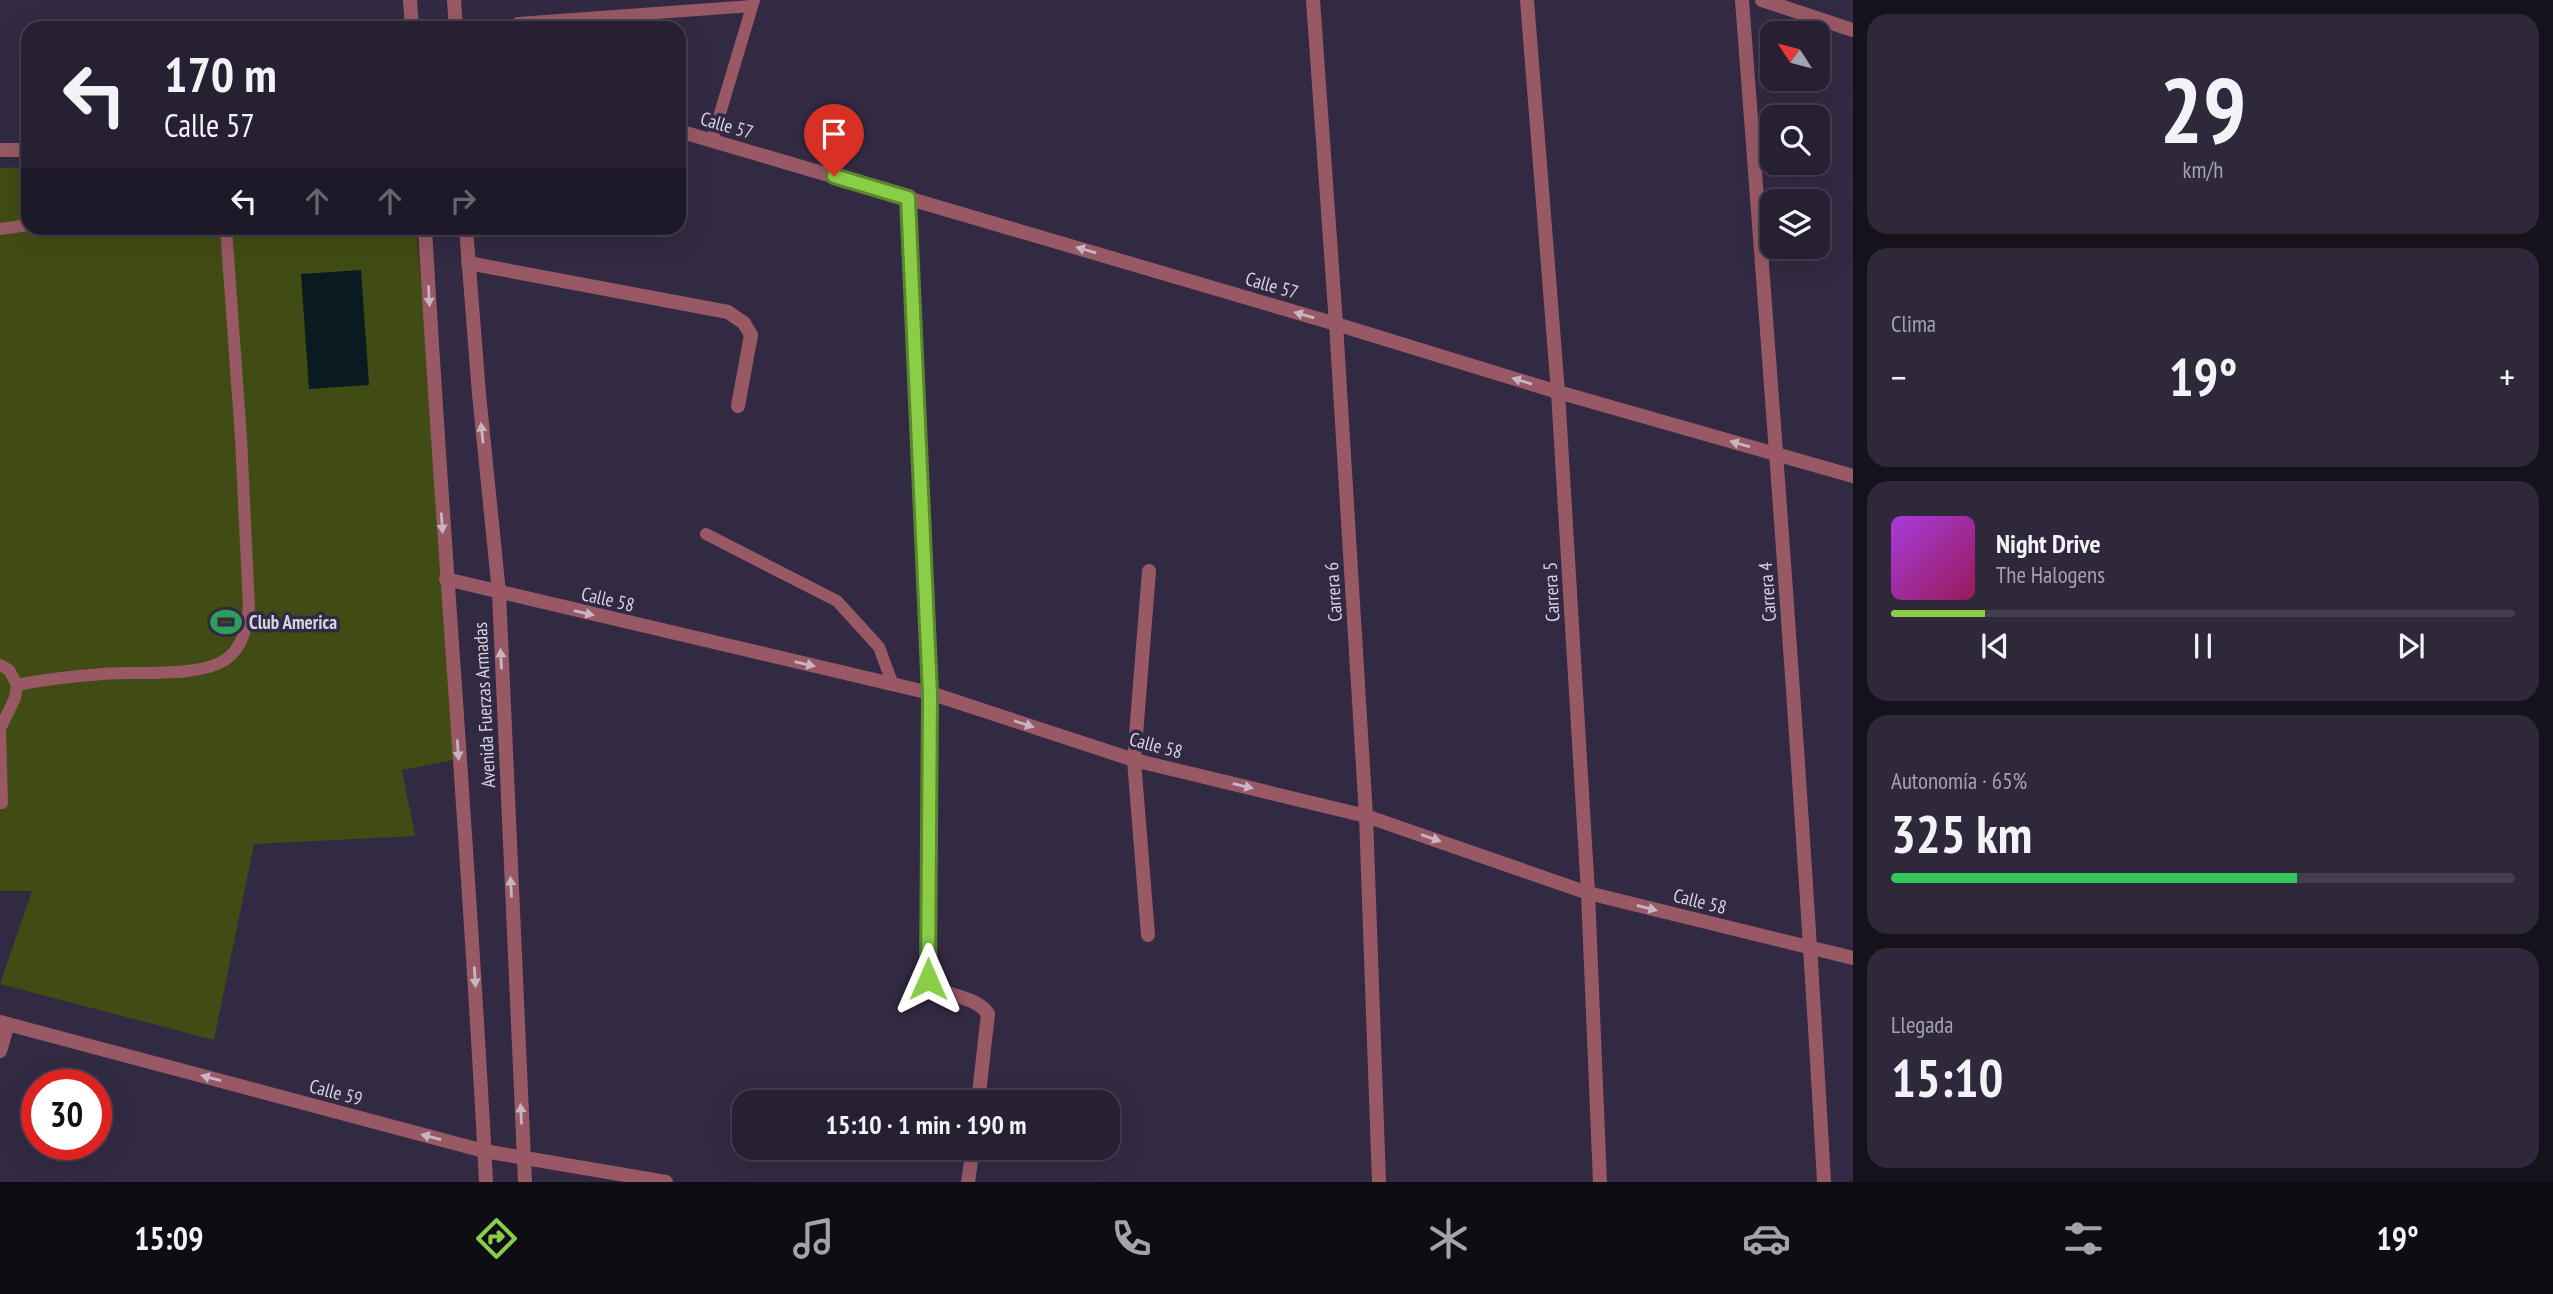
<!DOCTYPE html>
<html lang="es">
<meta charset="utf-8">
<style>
:root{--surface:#262032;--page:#2e283a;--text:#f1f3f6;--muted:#a4a3ac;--line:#423e4d;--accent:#8ace47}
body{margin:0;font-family:"PT Sans Narrow",sans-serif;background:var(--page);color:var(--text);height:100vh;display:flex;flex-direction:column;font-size:26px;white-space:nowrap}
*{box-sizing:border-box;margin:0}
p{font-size:23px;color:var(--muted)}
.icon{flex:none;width:38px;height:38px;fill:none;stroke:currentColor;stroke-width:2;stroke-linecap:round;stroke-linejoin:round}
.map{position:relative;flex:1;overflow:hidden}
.details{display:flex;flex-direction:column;gap:14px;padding:14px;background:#15121c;width:700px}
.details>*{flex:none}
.top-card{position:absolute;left:21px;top:21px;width:665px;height:214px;border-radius:21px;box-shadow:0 7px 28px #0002,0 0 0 2px var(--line);background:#262032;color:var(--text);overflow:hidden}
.needle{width:46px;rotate:306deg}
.fabs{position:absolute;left:1760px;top:21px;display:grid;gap:14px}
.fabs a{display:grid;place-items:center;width:70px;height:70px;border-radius:14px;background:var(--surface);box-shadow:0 7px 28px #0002,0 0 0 2px var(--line);font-size:35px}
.speed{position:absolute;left:21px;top:1069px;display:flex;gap:14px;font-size:35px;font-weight:700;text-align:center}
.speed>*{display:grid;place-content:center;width:91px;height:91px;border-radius:50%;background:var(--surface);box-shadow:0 7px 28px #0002,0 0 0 2px var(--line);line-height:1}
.speed .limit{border:10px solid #d22;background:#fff;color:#111}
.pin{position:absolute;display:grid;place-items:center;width:60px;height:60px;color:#fff;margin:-72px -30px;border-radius:50% 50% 50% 0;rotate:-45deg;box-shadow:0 0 7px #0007}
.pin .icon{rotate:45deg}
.me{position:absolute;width:77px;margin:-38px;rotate:0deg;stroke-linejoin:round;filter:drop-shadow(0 0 5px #0008)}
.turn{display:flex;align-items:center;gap:24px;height:147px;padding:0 28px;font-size:32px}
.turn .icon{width:91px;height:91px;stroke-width:2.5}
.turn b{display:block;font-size:49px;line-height:60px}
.lanes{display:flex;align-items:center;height:66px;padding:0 28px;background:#0003;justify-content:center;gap:35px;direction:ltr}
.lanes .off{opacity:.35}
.big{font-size:52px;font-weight:700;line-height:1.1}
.details .widget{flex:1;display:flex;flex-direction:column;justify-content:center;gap:10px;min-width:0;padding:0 24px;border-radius:21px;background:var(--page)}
.details .dial{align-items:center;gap:0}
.dial b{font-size:91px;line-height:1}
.song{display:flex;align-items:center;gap:21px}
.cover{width:84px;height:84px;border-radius:10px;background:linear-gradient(135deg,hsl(280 70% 55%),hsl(330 70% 35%))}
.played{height:7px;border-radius:4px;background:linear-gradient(90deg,var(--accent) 15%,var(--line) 15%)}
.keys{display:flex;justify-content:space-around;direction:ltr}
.heat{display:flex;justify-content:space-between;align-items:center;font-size:38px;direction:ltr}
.charge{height:10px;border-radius:5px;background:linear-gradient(90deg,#34c759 65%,var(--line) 0)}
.trip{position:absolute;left:732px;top:1090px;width:388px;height:70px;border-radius:21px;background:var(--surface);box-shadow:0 7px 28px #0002,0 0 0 2px var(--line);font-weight:700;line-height:70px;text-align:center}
.menu{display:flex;height:112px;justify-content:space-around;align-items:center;background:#0f0d14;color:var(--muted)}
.menu .icon{width:49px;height:49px}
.menu .current{color:var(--accent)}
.menu b{font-size:32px;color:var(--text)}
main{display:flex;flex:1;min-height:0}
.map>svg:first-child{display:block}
.green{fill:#404c13}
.water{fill:#0a1a21}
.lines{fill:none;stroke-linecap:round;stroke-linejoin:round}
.service{stroke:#985965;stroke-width:12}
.minor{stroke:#985965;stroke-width:14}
.oneway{fill:#c7b4c4}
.route-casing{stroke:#5a862e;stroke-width:18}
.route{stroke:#8ace47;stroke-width:12}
.labels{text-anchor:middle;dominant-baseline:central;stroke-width:7;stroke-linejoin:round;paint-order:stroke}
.street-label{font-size:19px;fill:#d7d3e3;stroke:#322a43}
.poi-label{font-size:19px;font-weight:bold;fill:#d7d3e3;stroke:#322a43;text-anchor:start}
</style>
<main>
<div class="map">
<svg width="1853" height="1182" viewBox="0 0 1853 1182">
<rect width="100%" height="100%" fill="#322a43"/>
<polygon class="green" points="28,167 28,228 416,228 464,758 402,770 415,836 254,844 214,1040 0,984 32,891 0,891 0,168"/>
<polygon class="water" points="361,270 369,385 309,389 301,274"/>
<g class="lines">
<g class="service">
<polyline points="518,23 752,6"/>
<polyline points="712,140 754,0"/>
<polyline points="0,229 28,225"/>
<polyline points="706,534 837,601 879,647 893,685"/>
<polyline points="0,665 9,670 17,685"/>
<path d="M2,803L0,729L15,698L17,685C46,679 74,676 103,674C137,671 196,678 225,660C243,648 246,628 249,608L241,438L226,228"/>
</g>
<g class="minor">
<polyline points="410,0 412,28"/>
<polyline points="454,0 456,28"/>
<polyline points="1313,0 1336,324 1366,816 1379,1182"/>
<polyline points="1527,0 1558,392 1588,893 1600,1182"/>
<path d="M1742,0C1772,394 1802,788 1824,1182"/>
<polyline points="1762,0 1853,30"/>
<polyline points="679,131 1336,324 1558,392 1853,476"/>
<polyline points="0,150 28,150"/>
<path d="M908,198L930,693L928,979C937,998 975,993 988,1014L978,1102"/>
<path d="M425,228C443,546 470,864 486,1182"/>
<polyline points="466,228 479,394 499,593 525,1182"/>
<polyline points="468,263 728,312 744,323 751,335 738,406"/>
<polyline points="446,579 930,693 1134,760 1366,816 1588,893 1853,958"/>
<polyline points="1148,935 1134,760 1149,571"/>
<polyline points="0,1022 484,1151 666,1182"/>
<polyline points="0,1051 8,1024"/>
<polyline points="968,1182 973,1148"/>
</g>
</g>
<defs><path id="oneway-solid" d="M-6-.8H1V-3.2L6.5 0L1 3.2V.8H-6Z" transform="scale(1.75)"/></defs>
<g class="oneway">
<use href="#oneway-solid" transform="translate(1086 250) rotate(-164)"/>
<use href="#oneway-solid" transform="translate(429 296) rotate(87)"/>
<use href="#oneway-solid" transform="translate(1304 315) rotate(-164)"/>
<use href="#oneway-solid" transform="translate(1522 381) rotate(-163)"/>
<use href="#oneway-solid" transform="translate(482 433) rotate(-96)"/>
<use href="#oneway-solid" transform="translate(1740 444) rotate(-164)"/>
<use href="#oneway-solid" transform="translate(442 523) rotate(86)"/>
<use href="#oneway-solid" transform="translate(584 613) rotate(13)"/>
<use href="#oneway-solid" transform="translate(501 659) rotate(-93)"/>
<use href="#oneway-solid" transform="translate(805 664) rotate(13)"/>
<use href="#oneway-solid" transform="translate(1024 724) rotate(18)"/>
<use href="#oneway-solid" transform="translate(458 750) rotate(86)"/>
<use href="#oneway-solid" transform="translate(1243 786) rotate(13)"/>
<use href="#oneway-solid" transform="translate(1431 838) rotate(19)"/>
<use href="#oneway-solid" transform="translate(511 887) rotate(-93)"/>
<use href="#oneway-solid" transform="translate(1647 908) rotate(14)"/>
<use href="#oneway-solid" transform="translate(475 977) rotate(86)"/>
<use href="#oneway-solid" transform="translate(211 1078) rotate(-165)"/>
<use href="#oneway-solid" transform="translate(521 1114) rotate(-93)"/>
<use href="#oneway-solid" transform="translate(431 1137) rotate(-165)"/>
</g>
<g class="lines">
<defs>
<polyline id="route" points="834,176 908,198 930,694 928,979"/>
</defs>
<use href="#route" class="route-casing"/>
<use href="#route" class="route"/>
</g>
<defs>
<symbol id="stadium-bare" viewBox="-9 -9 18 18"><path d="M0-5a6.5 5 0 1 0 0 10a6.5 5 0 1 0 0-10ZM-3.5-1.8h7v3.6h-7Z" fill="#2e9e5b" stroke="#322a43" stroke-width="2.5" paint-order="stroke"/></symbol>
</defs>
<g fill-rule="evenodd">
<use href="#stadium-bare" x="204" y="600" width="44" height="44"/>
</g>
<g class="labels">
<g class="street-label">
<text transform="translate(727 125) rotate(16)">Calle 57</text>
<text transform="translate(1272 285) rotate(16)">Calle 57</text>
<text transform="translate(1333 592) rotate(-94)">Carrera 6</text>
<text transform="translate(1551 592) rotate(-93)">Carrera 5</text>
<text transform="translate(1767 592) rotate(-94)">Carrera 4</text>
<text transform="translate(608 599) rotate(13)">Calle 58</text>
<text transform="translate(484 705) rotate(-93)">Avenida Fuerzas Armadas</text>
<text transform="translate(1156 745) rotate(15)">Calle 58</text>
<text transform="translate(1700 901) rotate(14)">Calle 58</text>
<text transform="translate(336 1092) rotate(15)">Calle 59</text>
</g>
<g class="poi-label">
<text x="249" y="622">Club America</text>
</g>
</g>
</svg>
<div class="fabs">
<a><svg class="needle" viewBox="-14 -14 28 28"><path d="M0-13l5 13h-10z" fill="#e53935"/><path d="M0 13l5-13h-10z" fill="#a4a3ac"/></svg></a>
<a><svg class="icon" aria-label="search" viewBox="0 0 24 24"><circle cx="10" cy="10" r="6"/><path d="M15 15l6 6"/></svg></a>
<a><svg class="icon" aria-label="layers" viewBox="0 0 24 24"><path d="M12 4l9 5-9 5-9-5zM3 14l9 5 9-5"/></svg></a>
</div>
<div class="speed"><div class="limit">30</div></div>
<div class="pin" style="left:834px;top:176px;background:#d93025"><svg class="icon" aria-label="arrive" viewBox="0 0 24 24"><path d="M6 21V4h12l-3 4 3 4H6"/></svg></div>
<svg class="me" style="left:928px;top:979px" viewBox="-20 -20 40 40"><path d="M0-17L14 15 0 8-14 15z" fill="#8ace47" stroke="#fff" stroke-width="4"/></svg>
<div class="trip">15:10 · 1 min · 190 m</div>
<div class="top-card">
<div class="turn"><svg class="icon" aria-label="left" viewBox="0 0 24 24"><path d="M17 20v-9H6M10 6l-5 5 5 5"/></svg><div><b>170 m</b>Calle 57</div></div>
<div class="lanes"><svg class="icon" aria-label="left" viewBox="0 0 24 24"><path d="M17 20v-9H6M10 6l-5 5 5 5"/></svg><svg class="icon off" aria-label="ahead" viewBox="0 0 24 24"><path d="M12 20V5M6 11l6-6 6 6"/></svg><svg class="icon off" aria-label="ahead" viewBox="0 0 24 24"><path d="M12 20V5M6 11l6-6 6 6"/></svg><svg class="icon off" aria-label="right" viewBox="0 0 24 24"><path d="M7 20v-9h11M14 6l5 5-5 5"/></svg></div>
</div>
</div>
<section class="details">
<div class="widget dial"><b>29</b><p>km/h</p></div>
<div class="widget"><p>Clima</p>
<div class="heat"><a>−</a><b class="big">19°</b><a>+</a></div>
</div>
<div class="widget">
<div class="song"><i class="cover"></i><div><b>Night Drive</b><p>The Halogens</p></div></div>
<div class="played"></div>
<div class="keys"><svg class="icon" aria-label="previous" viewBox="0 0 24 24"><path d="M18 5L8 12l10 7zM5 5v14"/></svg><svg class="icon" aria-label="pause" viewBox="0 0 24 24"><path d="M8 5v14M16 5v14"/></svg><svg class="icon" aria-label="next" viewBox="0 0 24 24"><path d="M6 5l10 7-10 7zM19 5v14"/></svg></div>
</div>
<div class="widget"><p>Autonomía · 65%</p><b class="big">325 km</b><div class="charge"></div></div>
<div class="widget"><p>Llegada</p><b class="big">15:10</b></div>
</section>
</main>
<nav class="menu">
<b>15:09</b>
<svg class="icon current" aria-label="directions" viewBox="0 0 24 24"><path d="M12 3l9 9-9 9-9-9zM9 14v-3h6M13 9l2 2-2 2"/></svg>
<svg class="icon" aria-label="music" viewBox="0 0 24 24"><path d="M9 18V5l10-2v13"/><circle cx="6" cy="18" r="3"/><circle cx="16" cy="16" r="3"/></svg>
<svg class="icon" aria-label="phone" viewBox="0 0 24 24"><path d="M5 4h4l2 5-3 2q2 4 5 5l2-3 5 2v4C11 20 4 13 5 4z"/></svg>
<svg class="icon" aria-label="climate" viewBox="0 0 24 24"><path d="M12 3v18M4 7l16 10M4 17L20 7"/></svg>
<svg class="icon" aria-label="car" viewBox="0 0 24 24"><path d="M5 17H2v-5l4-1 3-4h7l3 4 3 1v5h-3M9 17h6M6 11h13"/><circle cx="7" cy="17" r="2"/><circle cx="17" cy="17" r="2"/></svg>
<svg class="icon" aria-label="filters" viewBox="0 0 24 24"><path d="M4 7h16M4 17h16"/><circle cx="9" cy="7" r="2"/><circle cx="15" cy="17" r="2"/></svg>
<b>19°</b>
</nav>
